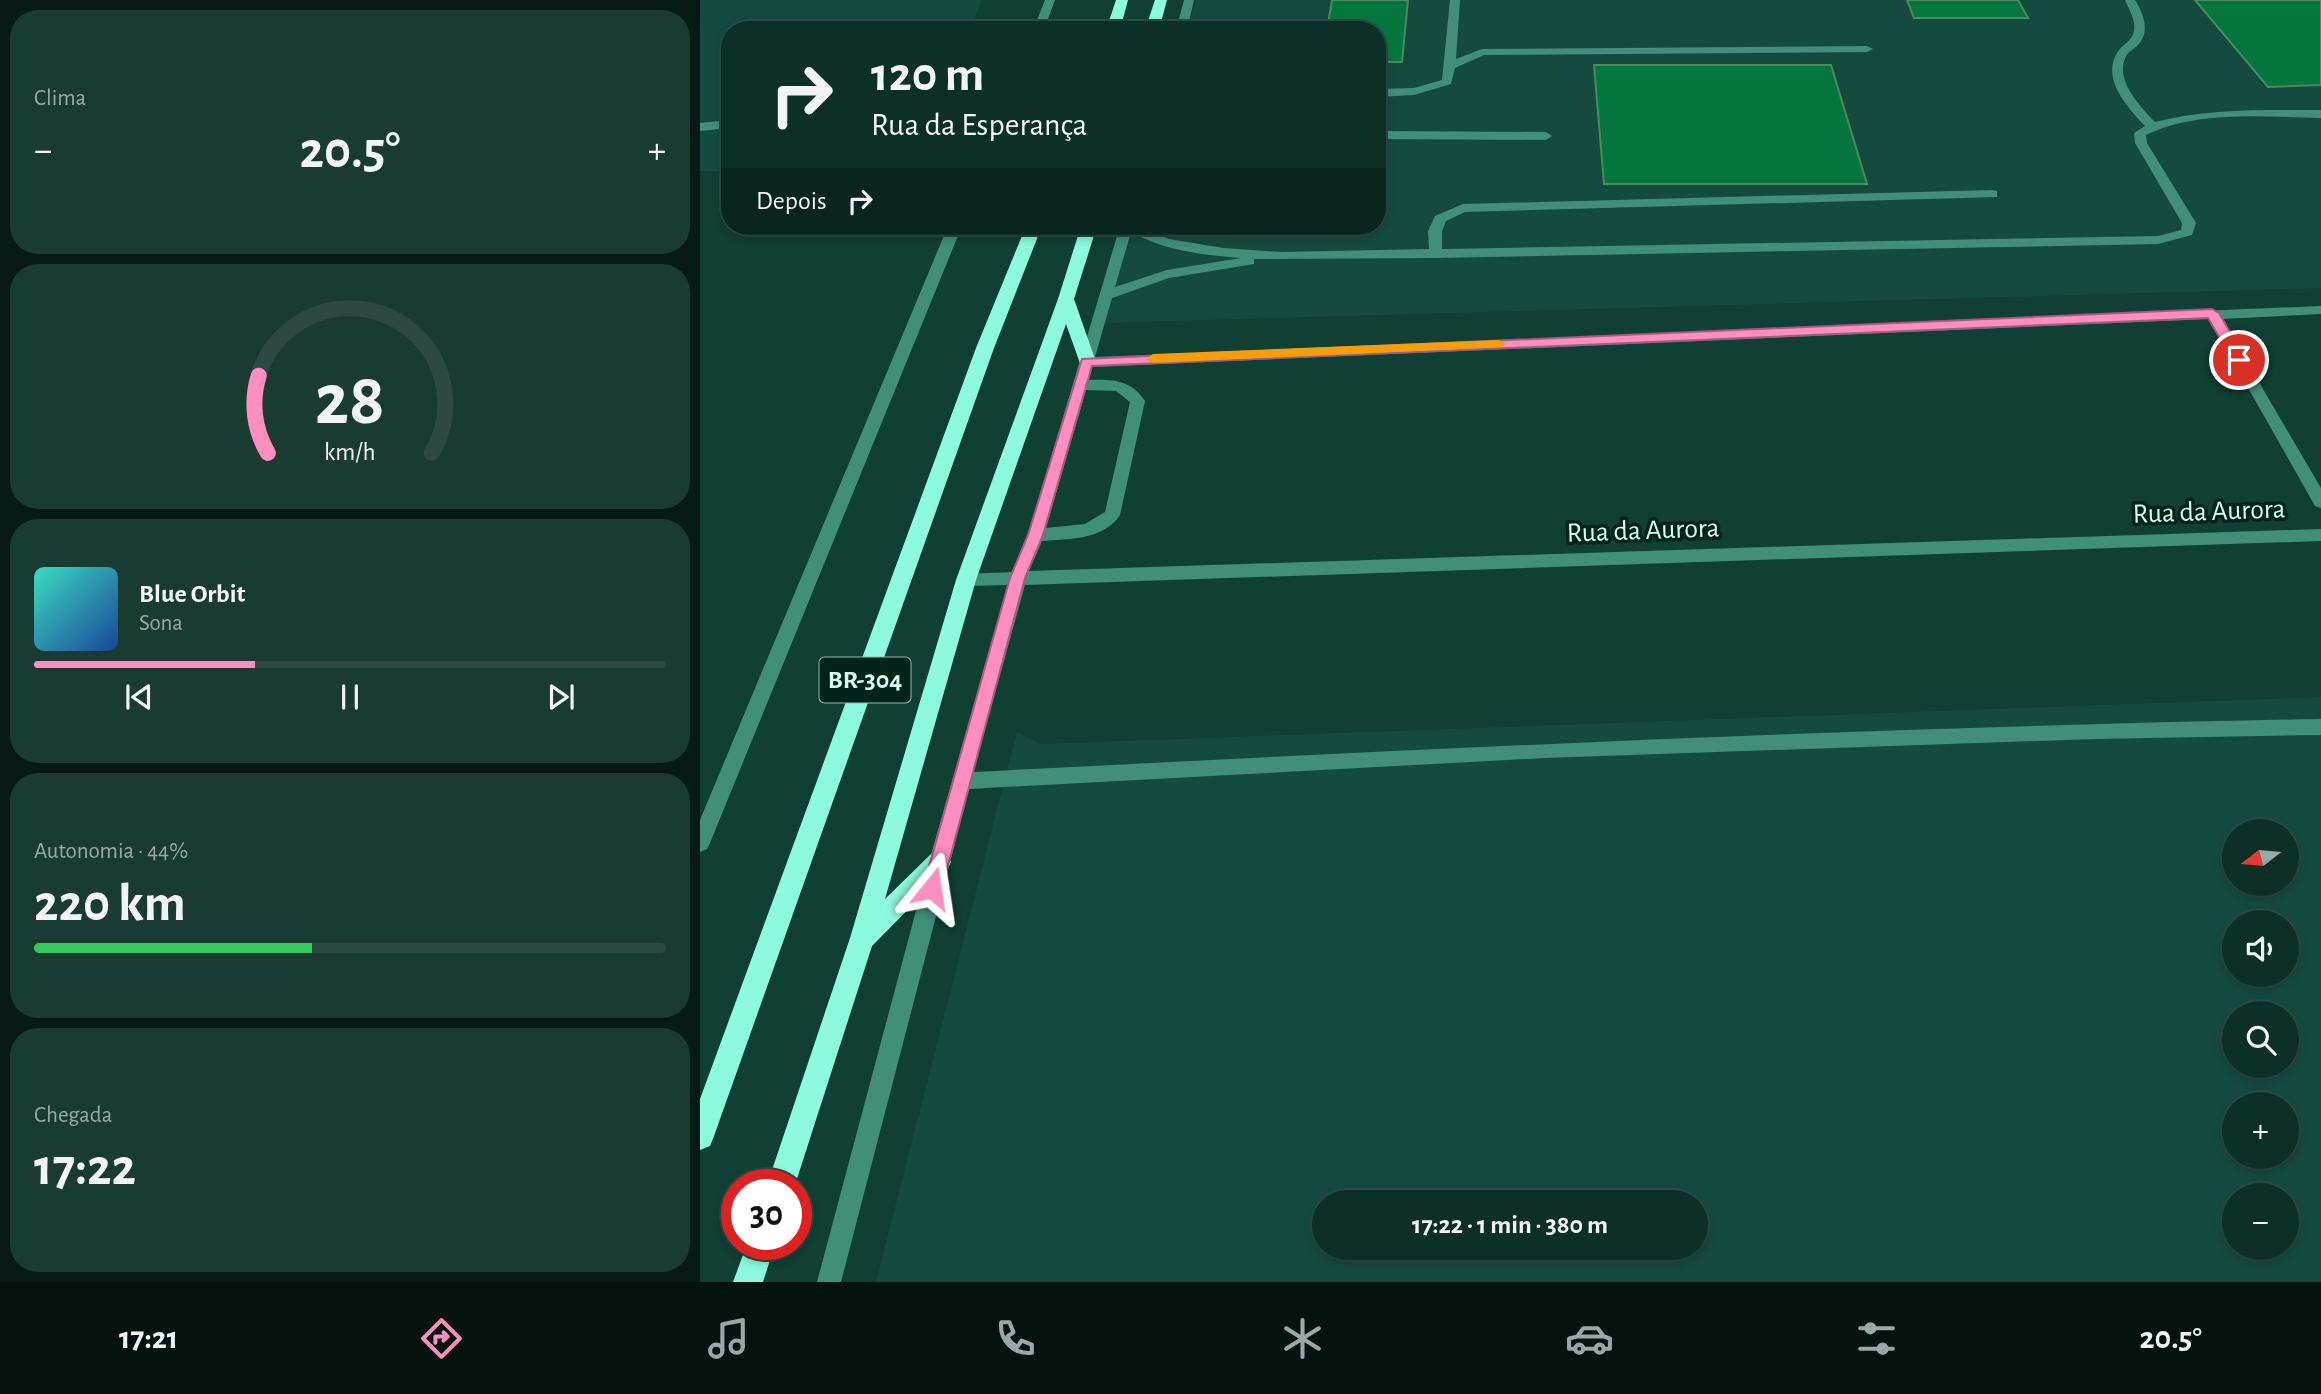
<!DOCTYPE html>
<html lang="pt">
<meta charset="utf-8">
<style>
:root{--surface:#0c2f26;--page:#1a3b32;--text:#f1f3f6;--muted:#9aa9a7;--line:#2c4a43;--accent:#fd8ebf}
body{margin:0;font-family:"Alegreya Sans",sans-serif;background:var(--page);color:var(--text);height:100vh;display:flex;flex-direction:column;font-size:26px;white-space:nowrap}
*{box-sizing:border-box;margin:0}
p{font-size:23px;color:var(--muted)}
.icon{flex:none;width:38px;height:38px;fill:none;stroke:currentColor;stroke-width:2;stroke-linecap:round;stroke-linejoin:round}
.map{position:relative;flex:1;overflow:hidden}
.side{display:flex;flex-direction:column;gap:10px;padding:10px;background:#071a15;width:700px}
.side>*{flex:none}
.hud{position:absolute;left:21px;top:21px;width:665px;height:214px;border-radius:28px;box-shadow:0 4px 10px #0003,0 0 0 2px var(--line);background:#0c2f26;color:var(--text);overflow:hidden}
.needle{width:46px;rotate:254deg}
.tools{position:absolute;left:1522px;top:819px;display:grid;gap:14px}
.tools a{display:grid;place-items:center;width:77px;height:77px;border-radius:50%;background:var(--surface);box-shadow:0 4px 10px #0003,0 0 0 2px var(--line);font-size:35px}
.speed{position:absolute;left:21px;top:1169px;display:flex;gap:14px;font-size:35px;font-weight:700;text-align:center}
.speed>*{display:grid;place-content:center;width:91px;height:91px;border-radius:50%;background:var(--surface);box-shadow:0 4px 10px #0003,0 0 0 2px var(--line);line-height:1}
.speed .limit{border:10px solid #d22;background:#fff;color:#111}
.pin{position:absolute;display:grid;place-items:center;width:60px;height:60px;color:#fff;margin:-30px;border:4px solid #fff;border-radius:50%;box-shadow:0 2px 7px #0007}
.me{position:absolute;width:77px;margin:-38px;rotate:15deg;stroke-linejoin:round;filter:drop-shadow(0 0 5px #0008)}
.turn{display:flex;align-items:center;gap:24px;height:147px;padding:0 35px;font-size:32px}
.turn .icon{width:91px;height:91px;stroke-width:2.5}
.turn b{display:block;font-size:49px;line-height:60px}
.then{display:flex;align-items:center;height:66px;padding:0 35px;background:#0003;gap:14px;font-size:26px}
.big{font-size:52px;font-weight:700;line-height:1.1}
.side .card{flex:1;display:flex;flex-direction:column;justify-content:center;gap:10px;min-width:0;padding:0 24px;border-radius:28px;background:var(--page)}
.side .dial{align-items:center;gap:0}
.dial svg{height:182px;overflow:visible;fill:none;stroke:var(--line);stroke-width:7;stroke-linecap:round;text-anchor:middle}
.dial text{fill:var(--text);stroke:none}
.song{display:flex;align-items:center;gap:21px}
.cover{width:84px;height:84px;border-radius:10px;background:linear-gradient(135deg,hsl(170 70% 55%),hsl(220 70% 35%))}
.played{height:7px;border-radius:4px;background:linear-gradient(90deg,var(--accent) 35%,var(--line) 35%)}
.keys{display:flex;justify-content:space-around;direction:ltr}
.heat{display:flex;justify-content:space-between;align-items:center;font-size:38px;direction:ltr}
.charge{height:10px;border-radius:5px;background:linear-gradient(90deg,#34c759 44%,var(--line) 0)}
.trip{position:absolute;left:612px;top:1190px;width:396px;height:70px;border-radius:35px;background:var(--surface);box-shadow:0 4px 10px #0003,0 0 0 2px var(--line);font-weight:700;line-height:70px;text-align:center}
.dock{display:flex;height:112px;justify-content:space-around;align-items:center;background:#05130f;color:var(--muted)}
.dock .icon{width:49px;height:49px}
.dock .selected{color:var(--accent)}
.dock b{font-size:32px;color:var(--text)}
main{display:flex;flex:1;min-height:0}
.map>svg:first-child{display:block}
.built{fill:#154b3e;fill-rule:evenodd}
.building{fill:#05763e;stroke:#4c8960;stroke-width:2}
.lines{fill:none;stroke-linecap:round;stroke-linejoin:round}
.minor{fill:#418e79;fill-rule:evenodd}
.highway{fill:#8cfadb;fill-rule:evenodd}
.route{fill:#fd8ebf;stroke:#a45c7c;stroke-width:2}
.slow{fill:#f59e0b}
.labels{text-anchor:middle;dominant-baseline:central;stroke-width:7;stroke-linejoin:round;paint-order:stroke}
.shield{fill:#00241b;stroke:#94bbaf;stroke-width:2}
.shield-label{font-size:26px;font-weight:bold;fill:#d4fcef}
.street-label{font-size:28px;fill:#d4fcef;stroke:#00241b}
</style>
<main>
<section class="side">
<div class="card"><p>Clima</p>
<div class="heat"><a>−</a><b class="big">20.5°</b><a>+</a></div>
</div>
<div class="card dial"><svg viewBox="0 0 100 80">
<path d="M14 69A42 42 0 1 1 86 69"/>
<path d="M14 69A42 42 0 0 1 10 35" stroke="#fd8ebf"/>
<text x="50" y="56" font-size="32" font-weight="700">28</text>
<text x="50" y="72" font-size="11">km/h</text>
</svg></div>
<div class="card">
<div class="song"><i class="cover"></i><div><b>Blue Orbit</b><p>Sona</p></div></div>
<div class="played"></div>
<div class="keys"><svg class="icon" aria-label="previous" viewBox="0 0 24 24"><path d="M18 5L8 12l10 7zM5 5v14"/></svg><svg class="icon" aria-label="pause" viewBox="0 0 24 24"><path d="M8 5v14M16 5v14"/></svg><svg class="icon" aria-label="next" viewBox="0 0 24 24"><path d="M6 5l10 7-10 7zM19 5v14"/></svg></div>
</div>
<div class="card"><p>Autonomia · 44%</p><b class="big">220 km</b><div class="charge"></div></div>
<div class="card"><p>Chegada</p><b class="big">17:22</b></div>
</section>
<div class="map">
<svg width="1621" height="1282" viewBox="0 0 1621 1282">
<rect width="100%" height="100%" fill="#103f33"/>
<g class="built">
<polygon points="0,0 282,0 270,30 30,30 30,172 0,171"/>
<polygon points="496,0 1621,0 1621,288 402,323 430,226 677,226 677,30 487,30"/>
<path d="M1621,697V1282H176L317,732L341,744ZM1535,831H1587V884H1535ZM1535,922H1587V975H1535ZM1535,1013H1587V1066H1535ZM1535,1104H1587V1157H1535ZM1535,1195H1587V1248H1535ZM625,1202H996V1248H625Z"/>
</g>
<g class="building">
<polygon points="632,0 708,0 702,62 677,62 677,30 627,30"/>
<polygon points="1207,0 1318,0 1328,18 1214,18"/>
<polygon points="1495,0 1621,0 1621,85 1568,87"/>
<polygon points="894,65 1131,65 1167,184 904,184"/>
</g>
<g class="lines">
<g class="minor">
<polygon points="345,0 355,0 344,30 333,30"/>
<polygon points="484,0 494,0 487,30 476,30"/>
<polygon points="750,0 760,0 756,59 782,49 1167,46 1173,49 1167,52 784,55 755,68 751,84 714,95 677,97 677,89 714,88 742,80"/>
<path d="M1425,0H1435C1443,13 1451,31 1438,45C1434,49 1429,51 1426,56C1414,80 1440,106 1455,122C1509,108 1565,110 1621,110V118C1565,117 1498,110 1446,135L1447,143L1496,223L1492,235L1458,244L736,258L554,259V264L469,278L412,298L395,357L1621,306V314L1522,319L1621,488V508L1615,506L1509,319L392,367L389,380C412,379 432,380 445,401L420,515C404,540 368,539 342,541L329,571L1621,529V541L325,585L273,772C722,749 1171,727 1621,719V735L1394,739L845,758L269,789L141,1282H117L229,862L308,585L266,586L260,585L258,580L260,575L266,574L312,572L328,535L420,226H439L469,239L523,248L581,252L729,249L728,231L735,216L763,204L1292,190L1297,191V197L765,212L746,221L742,231V249L1458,236L1481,230L1482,223L1435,143L1434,133L1445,126C1428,108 1401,79 1417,53C1422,44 1432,42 1434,31C1436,20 1429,10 1425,0ZM431,232C465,251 503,255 541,258L467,270L415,287ZM386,390L416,391L430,402L405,512L385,524L346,528Z"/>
<polygon points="30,120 30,128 0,131 0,123"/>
<polygon points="677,131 846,132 852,136 846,140 677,139"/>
<polygon points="248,226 262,226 10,843 7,849 0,852 0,820"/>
</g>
<g class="highway">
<polygon points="416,0 428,0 420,30 406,30"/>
<polygon points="455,0 467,0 459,30 445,30"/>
<polygon points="326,226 342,226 294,348 14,1136 10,1146 0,1150 0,1099 276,348"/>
<polygon points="381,226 397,226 374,299 396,362 387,368 381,366 366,324 276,580 185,899 231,854 239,851 247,854 251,862 247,870 172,946 95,1185 67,1185 150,938 256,580 358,299"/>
<polygon points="47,1244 75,1244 63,1282 33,1282"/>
</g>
</g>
<polygon class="route" points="1512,309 1519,313 1546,360 1544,364 1535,364 1508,318 392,366 343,535 325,578 242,888 239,894 232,897 226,894 223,888 310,578 328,535 382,359"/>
<polygon class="slow" points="799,340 805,344 803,347 453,363 446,359 453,354"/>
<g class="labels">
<rect class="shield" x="119.5" y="657.5" width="91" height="45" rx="5"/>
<g class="shield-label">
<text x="165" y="680">BR-304</text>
</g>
<g class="street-label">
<text transform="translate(1509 512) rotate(-2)">Rua da Aurora</text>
<text transform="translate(943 531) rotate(-2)">Rua da Aurora</text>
</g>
</g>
</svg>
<div class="tools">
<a><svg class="needle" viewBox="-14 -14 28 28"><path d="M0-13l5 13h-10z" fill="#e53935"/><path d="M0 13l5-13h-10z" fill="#9aa9a7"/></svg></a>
<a><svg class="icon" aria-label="sound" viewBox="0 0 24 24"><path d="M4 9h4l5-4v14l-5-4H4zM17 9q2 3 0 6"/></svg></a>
<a><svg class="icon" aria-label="search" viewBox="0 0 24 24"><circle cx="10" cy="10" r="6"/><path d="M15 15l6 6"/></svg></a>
<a>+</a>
<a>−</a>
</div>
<div class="speed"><div class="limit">30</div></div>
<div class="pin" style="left:1539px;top:360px;background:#d93025"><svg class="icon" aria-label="arrive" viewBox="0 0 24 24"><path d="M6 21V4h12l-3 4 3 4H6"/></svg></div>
<svg class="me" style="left:232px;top:888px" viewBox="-20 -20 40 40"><path d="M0-17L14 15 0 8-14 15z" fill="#fd8ebf" stroke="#fff" stroke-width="4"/></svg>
<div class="trip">17:22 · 1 min · 380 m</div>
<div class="hud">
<div class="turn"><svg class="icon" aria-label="right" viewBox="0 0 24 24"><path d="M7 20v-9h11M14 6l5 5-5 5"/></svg><div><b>120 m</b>Rua da Esperança</div></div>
<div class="then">Depois<svg class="icon" aria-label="right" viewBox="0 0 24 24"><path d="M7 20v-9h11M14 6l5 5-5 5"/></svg></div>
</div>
</div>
</main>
<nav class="dock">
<b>17:21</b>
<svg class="icon selected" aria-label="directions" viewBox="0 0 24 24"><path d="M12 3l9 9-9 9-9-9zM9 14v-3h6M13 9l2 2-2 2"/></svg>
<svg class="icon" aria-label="music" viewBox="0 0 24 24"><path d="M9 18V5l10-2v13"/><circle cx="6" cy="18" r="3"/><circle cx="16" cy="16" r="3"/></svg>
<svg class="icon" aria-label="phone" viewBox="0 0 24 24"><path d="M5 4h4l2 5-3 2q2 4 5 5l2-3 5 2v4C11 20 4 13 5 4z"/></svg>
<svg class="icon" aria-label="climate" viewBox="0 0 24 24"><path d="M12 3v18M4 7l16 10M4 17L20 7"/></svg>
<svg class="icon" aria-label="car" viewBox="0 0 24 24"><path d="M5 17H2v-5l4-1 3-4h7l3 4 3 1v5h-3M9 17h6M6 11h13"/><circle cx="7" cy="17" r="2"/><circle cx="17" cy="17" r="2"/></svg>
<svg class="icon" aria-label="filters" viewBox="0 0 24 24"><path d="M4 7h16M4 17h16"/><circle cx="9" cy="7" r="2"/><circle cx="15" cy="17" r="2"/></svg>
<b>20.5°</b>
</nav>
